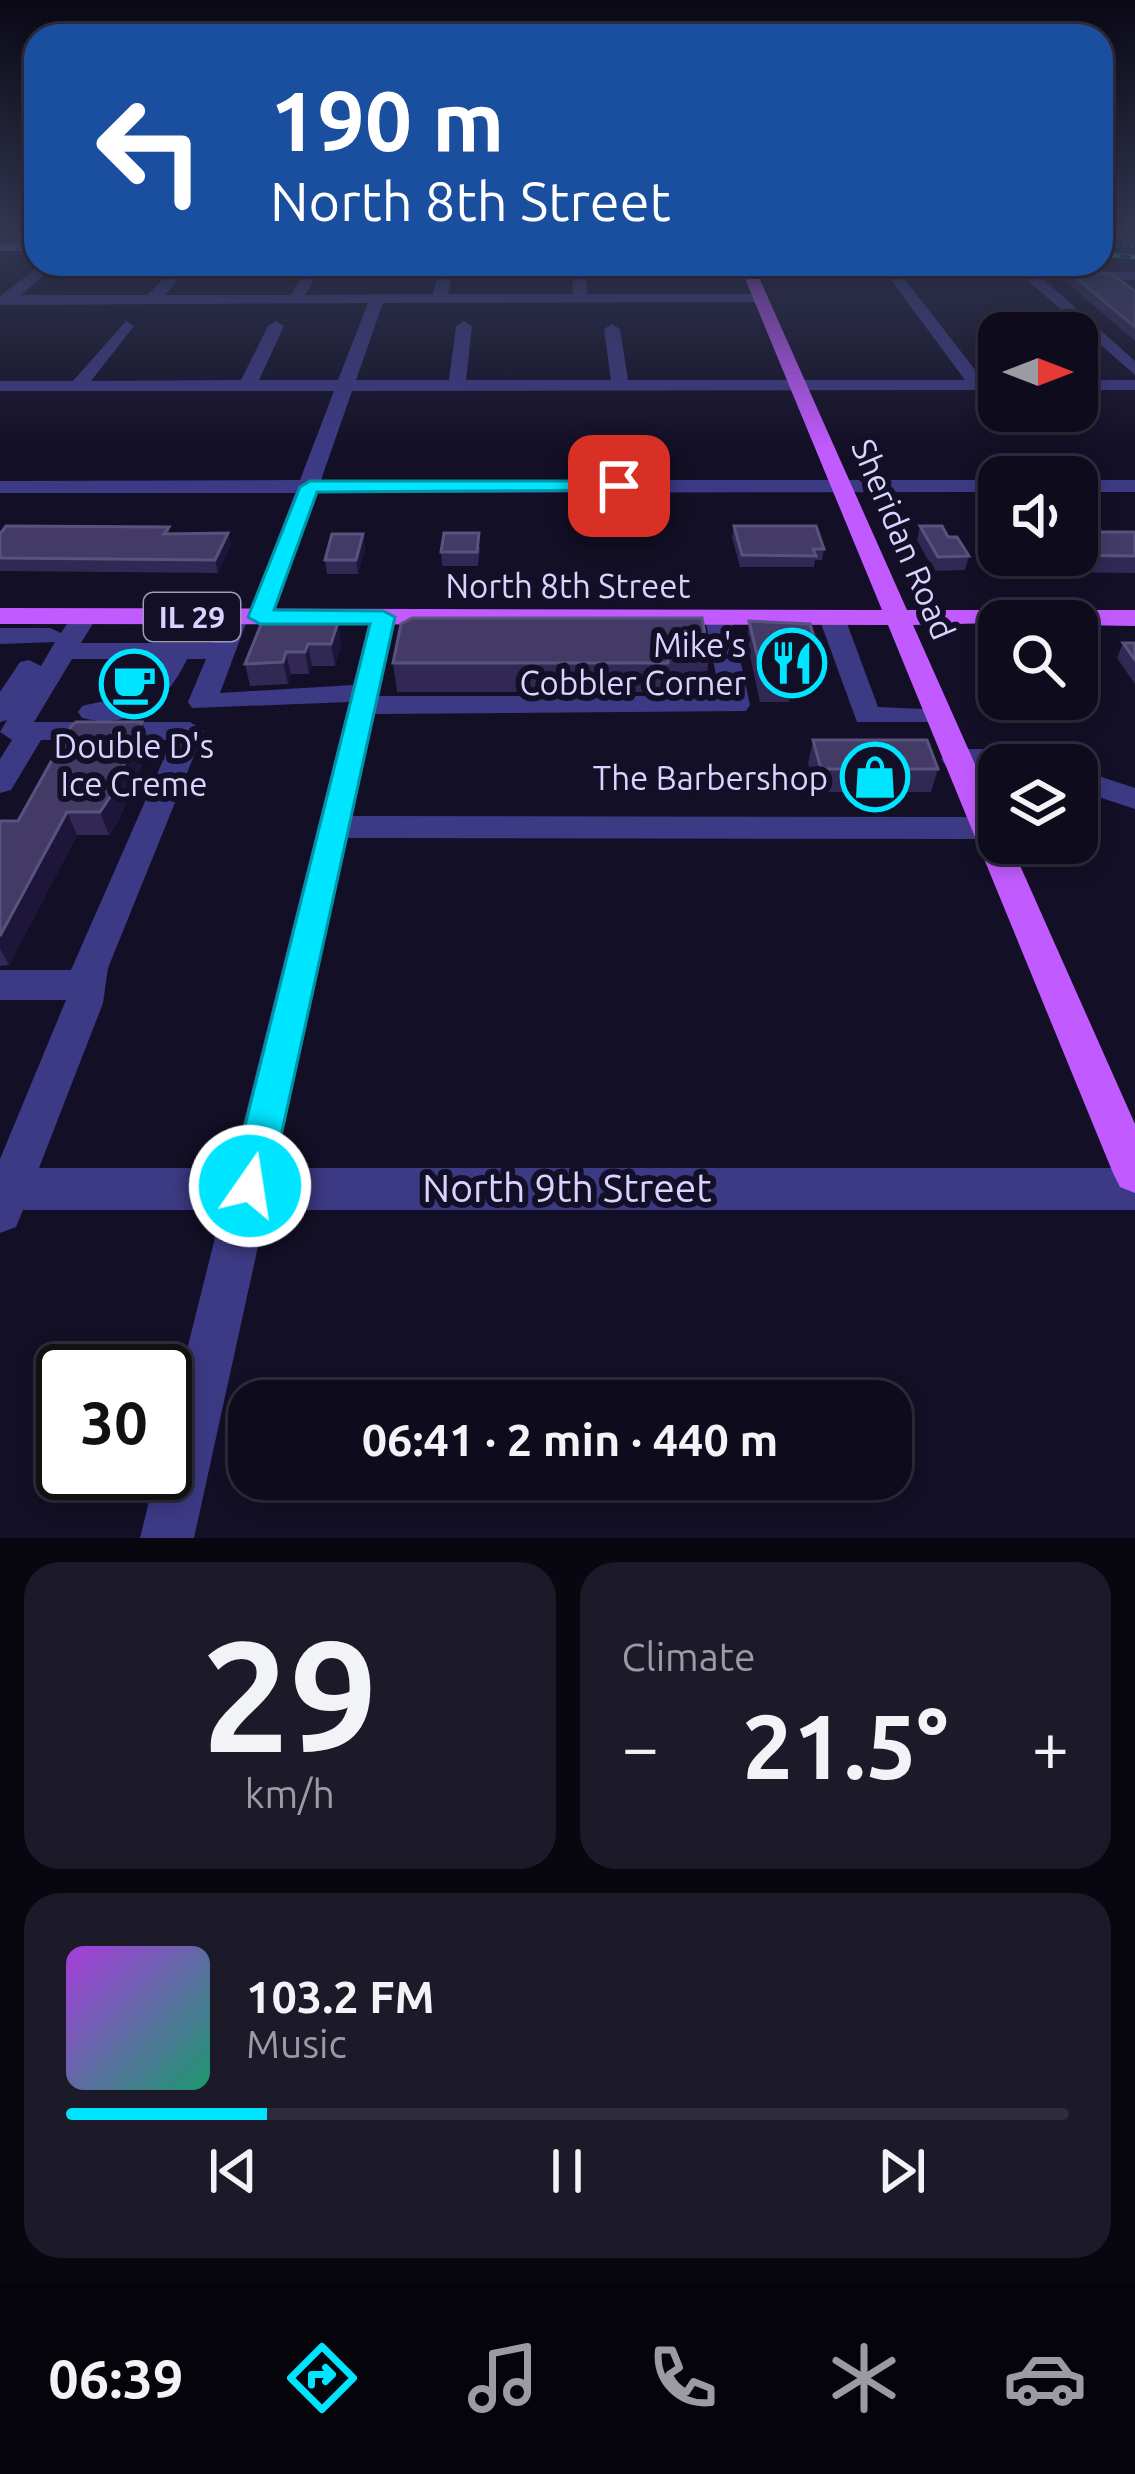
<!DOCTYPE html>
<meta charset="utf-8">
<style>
:root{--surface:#0e0b1c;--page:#1c1929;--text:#f1f3f6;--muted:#9b9ba3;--line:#2e2b3b;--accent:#00e5ff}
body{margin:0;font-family:Ubuntu,sans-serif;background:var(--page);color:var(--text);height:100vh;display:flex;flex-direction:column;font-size:45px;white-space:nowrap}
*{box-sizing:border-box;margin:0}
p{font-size:39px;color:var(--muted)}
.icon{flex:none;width:66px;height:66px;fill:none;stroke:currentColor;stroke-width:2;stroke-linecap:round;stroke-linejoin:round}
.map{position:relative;height:1538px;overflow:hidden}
.details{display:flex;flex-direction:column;gap:24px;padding:24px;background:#08060f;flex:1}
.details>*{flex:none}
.banner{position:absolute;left:24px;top:24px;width:1089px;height:252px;border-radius:36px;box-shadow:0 6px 18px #0003,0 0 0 3px var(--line);background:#1a4fa0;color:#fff;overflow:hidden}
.needle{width:78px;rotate:90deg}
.tools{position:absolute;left:978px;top:312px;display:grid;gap:24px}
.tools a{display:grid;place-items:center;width:120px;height:120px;border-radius:24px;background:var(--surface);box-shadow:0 6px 18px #0003,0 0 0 3px var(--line);font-size:60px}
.speed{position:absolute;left:36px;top:1344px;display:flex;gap:24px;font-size:60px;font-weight:700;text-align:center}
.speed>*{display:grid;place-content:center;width:156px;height:156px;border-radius:50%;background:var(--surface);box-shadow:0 6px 18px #0003,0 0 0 3px var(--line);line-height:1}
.speed .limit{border:6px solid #111;border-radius:18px;background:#fff;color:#111}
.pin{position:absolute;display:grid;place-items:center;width:102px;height:102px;color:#fff;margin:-51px;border-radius:24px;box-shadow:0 6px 18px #0006}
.me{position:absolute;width:132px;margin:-66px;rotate:13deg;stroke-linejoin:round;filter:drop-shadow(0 0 9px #0008)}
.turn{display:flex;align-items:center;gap:42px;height:252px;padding:0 48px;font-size:54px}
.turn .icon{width:156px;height:156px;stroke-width:2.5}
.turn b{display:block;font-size:84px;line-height:102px}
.big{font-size:90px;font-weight:700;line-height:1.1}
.details .widget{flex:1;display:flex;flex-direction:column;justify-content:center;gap:18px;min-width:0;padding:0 42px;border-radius:36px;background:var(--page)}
.details .dial{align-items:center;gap:0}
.dial b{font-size:156px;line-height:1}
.song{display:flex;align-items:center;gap:36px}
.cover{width:144px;height:144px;border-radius:18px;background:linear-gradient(135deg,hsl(280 70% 55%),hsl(160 70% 35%))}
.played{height:12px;border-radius:6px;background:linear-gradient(90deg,var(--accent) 20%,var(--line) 20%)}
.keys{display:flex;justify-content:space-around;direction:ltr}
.heat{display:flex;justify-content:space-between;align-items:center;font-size:66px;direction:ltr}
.details .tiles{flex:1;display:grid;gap:24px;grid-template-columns:1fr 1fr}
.widget:last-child{grid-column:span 2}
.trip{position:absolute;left:228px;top:1380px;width:684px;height:120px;border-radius:36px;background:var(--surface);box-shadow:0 6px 18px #0003,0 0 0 3px var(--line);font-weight:700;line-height:120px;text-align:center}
.tab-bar{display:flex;height:192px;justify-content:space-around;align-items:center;background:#06040b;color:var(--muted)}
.tab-bar .icon{width:84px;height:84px}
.tab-bar .on{color:var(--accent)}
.tab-bar b{font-size:54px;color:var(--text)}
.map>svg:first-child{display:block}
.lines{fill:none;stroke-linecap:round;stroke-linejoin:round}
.path{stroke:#2fb8b0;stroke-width:3;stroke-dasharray:3 4.5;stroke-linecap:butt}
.minor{fill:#3d3a85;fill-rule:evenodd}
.major{fill:#c25bff;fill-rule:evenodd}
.rail-casing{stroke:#00e5ff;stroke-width:4.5}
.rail{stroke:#130f26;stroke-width:3;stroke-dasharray:10;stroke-linecap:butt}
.wall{fill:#312854}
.shaded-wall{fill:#1d163a}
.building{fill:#433a66;stroke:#5a527e;stroke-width:3}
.route{fill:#00e5ff;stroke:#0095a6;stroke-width:3}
.labels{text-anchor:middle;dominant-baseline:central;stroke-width:12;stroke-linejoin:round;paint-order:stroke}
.shield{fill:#130f26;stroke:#9e99be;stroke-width:3}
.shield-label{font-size:30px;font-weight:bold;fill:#d9d4ff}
.street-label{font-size:33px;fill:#d9d4ff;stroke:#130f26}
.poi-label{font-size:33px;fill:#d9d4ff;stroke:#130f26;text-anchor:end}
.near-street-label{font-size:39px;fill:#d9d4ff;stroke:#130f26}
</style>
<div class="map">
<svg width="1135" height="1538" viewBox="0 0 1135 1538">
<rect width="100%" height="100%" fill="#130f26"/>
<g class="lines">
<polyline class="path" points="1101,244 1135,246"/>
<g class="minor">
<path d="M42,264H57L21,295H148L177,264H192L165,295H291L309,264H323L305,295L433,294L441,264H455L448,294H573L572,264H586L587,294H759L766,298L759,302L383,303L356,380H449L456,326L464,321L472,326L466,380H611L604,329L612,324L620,329L628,380H965L885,272L764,268L757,264L1135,272V280L1041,277L1135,361V375L1024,277L900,273L983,380H999V390L352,391L321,480H999V492L316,493L273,617L260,625L248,618L220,693L353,685L370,617L383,609L396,617L378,696H720L705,618L718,610L731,618L750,705L746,711L374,714L352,816L986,817L999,823L997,836L986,839L347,838L275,1168H1135V1210H266L194,1538H140L156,1473H165V1437L222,1210H23L16,1227L0,1233V1159L66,1000H0V970H71L172,740H41L11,790L0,793V759L12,740L0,732L7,720L0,722V692L20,662L29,660L41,666L55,642L0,644V628H50L61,633L75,612L84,609L97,617L81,643H213L227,612L236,609L248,616L295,493H0V481L300,480L334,391H0V381H73L126,321L134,326L91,381L241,380L268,326L276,321L284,326L259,380H338L368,303L0,305V296ZM72,659H161C138,705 125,695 82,706L78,712L82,718C132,731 168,701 187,659H206L188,702L192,708L349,702L232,1168H39L103,1003L108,968L204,731L190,722H34Z"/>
<rect x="1077" y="380" width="58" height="10"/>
<rect x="1077" y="480" width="58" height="12"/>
<polygon points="832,610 845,618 878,707 947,710 951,716 947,722 857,722 819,618"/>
<polygon points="956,749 1008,749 1049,758 1053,765 946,766 941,759"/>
<polygon points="1077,769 1135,788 1135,809 1077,790"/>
</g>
<g class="major">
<rect x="0" y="243" width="36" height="8"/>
<polygon points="739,264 753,264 907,610 1135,610 1135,626 1077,625 1077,621 913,625 999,818 999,843 1010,843 1135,1124 1135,1193 1120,1187 1113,1173 888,625 0,624 0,608 882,610"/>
</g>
<defs>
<polyline id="rail" points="1101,254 1135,257"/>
</defs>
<use href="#rail" class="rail-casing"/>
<use href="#rail" class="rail"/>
</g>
<g class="wall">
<polygon points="1069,272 1135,291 1135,341 1066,282"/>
<polygon points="734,526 824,549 822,560 815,560 814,567 740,567 732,537"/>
<polygon points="920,526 948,537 969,556 965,570 934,571 917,540"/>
<polygon points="169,527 170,534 228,533 231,545 218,573 0,571 0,534"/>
<polygon points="1135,532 1135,573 1034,572 1023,555 1077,555"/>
<polygon points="363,534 365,548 358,574 327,574 325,560"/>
<polygon points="480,547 478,566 442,566 441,552"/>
<polygon points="749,621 822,662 818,684 792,684 789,702 760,702 747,642"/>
<polygon points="338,622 341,644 335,666 312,666 309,674 291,674 288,684 250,686 245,664"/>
<polygon points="401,624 709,655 706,684 667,684 666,692 397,692 393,663"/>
<polygon points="1123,643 1135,643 1135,684 1117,658"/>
<polygon points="813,740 938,769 931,792 816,792 808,763"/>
<polygon points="150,745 119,820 109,835 77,835 9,965 0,966 0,821 18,821"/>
</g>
<g class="shaded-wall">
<polygon points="228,533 231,545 218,573 215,560"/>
<polygon points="363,534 365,548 358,574 356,560"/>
<polygon points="338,622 341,644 335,666 331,644"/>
<polygon points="308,644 312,666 309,674 305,652"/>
<polygon points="286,652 291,674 288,684 283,662"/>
<polygon points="144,656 149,671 135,687 116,695 110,680"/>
<polygon points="142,722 150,745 119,820 109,835 100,812"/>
<polygon points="67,812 77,835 9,965 0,948 0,936"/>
</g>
<g class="building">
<polygon points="1069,272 1112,274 1135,291 1135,327"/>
<polygon points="6,526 169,527 164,534 228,533 215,560 0,558 0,534"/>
<polygon points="734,526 816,526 824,549 813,549 816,556 742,555"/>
<polygon points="920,526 942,526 948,537 957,537 969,556 938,557"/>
<polygon points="1077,532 1135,532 1135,556 1039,555 1077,555"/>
<polygon points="444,533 479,533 477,552 441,552"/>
<polygon points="332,534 363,534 356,560 325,560"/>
<polygon points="412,618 702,618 709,655 668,655 668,663 393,663 401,624"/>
<polygon points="749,621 810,624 822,662 788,662 793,679 763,680"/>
<polygon points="262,622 338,622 331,644 308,644 305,652 286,652 283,662 245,664"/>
<polygon points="1123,643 1135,643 1135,660"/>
<polygon points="144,656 130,673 110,680 123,657"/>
<polygon points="76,722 142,722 110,797 100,812 67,812 0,936 0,821 18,821 71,726"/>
<polygon points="813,740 927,740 938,769 821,769"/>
</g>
<linearGradient id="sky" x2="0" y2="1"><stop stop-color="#0a0815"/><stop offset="0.52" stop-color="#333752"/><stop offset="1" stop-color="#333752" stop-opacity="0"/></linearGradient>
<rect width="1135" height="452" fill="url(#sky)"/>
<polygon class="route" points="619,481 626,482 626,490 317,492 274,610 383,611 395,617 270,1186 264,1200 250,1205 236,1200 230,1186 370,624 260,624 248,617 300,487 310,481"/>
<defs>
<symbol id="restaurant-ring" viewBox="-11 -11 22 22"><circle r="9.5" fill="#130f26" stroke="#00e5ff" stroke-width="1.5"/><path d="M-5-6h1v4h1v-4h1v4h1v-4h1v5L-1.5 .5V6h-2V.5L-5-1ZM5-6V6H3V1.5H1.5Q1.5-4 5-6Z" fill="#00e5ff"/></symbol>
<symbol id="cafe-ring" viewBox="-11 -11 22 22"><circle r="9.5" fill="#130f26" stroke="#00e5ff" stroke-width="1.5"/><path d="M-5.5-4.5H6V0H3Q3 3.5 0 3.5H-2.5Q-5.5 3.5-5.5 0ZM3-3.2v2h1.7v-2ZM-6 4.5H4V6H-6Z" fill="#00e5ff"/></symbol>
<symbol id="shop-ring" viewBox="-11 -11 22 22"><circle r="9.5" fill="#130f26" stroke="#00e5ff" stroke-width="1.5"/><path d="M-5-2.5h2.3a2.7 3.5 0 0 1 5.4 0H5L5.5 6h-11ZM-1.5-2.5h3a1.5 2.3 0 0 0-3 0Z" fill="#00e5ff"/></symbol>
</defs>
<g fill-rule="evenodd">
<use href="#restaurant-ring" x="754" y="625" width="76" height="76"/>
<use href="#cafe-ring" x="96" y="646" width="76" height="76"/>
<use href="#shop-ring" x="837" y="739" width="76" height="76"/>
</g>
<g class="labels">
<rect class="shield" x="144" y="593" width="96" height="48" rx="9"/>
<g class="shield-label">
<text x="192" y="617">IL 29</text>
</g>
<g class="street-label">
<text transform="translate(904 539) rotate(67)">Sheridan Road</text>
<text x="568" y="585">North 8th Street</text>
</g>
<g class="poi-label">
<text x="746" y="644">Mike's<tspan x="746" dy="38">Cobbler Corner</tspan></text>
<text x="134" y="745" text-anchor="middle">Double D's<tspan x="134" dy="38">Ice Creme</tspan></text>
<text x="828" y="777">The Barbershop</text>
</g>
<g class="near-street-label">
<text x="567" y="1187">North 9th Street</text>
</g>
</g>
</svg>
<div class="tools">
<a><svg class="needle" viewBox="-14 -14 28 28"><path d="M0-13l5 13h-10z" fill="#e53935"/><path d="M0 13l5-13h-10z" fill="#9b9ba3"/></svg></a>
<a><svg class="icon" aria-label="sound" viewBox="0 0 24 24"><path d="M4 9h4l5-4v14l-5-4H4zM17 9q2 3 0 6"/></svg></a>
<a><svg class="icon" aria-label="search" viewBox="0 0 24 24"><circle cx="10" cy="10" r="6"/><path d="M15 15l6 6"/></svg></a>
<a><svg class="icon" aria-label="layers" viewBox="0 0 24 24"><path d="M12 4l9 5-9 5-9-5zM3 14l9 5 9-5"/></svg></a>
</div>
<div class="speed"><div class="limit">30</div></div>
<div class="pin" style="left:619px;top:486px;background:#d93025"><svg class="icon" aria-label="arrive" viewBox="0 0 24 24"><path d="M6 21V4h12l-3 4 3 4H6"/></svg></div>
<svg class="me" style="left:250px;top:1186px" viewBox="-20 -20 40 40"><circle r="17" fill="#00e5ff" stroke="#fff" stroke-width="3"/><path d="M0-11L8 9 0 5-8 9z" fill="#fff"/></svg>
<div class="trip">06:41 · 2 min · 440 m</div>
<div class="banner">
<div class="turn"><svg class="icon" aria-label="left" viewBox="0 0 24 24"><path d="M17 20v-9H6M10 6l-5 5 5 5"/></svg><div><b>190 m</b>North 8th Street</div></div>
</div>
</div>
<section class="details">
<div class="tiles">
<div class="widget dial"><b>29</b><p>km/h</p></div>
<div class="widget"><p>Climate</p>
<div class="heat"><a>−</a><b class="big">21.5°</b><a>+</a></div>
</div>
<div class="widget">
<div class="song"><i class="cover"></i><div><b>103.2 FM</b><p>Music</p></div></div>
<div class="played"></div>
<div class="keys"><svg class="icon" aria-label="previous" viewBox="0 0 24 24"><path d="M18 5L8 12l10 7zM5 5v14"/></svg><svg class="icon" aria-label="pause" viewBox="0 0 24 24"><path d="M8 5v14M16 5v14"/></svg><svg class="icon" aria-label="next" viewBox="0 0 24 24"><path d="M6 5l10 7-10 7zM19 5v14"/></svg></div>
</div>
</div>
</section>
<nav class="tab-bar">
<b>06:39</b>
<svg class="icon on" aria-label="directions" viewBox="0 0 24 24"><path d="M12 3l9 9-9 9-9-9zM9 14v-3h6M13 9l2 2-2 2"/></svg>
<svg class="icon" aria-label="music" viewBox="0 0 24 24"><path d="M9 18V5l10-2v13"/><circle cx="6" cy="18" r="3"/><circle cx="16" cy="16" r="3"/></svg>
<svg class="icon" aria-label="phone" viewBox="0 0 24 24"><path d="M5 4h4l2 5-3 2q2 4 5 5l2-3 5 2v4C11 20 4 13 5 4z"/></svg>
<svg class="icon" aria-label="climate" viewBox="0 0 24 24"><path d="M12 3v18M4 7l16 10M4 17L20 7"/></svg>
<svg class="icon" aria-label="car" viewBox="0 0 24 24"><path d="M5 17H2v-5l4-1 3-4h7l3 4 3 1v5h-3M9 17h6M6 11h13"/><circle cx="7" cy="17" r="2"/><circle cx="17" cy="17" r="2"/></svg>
</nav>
